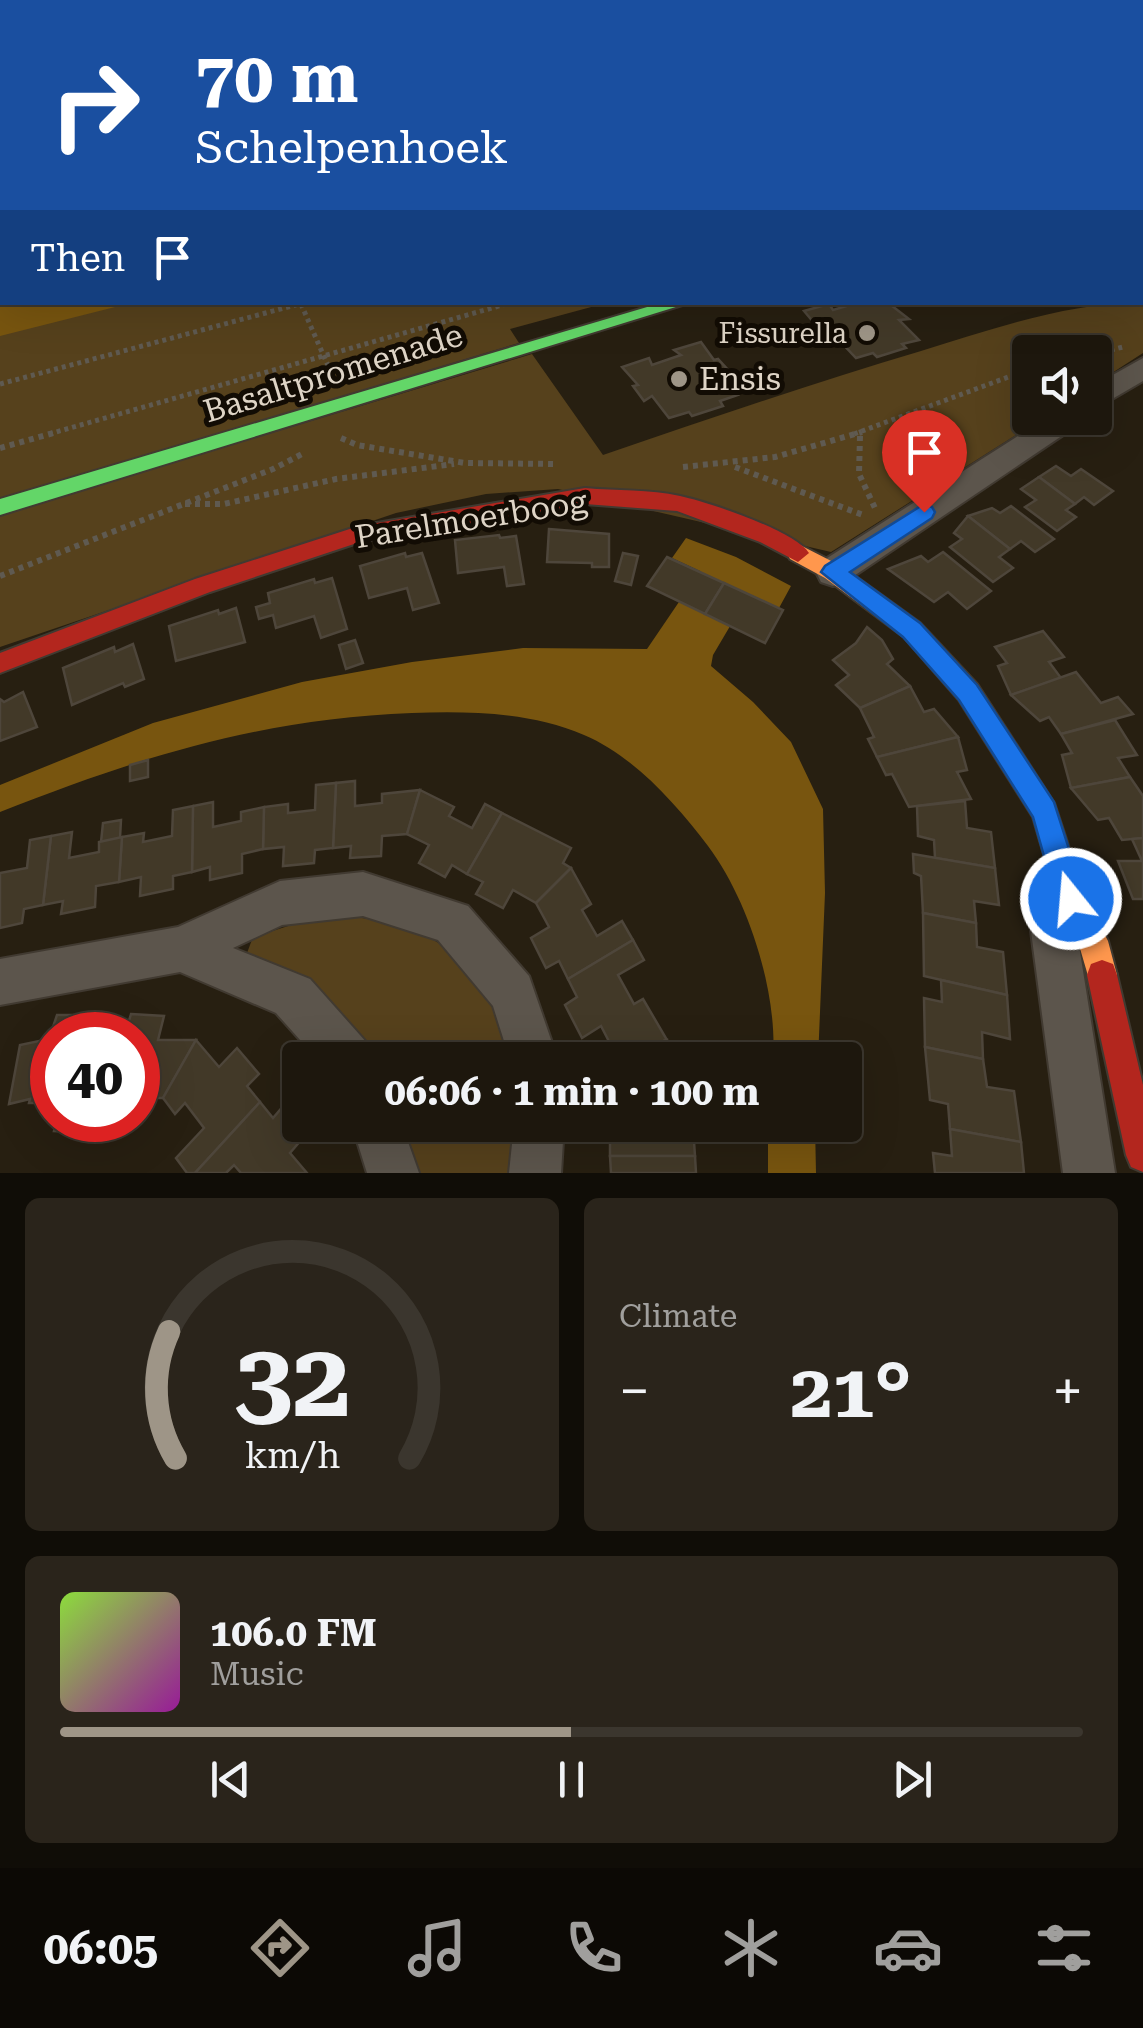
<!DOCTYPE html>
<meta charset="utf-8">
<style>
:root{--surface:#1d170d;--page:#2a241b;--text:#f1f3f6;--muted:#a09f9d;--line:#3b362e;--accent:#9e9587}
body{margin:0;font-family:"Roboto Serif",serif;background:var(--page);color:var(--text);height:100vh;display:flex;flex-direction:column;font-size:38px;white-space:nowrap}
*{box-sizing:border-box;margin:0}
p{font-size:32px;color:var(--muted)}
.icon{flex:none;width:55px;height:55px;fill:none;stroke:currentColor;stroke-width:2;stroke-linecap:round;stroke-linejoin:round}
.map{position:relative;height:1173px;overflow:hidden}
.details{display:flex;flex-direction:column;gap:25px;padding:25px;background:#100d07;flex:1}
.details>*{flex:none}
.guide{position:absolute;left:0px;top:0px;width:1145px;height:305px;box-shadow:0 10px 40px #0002,0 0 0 2px var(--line);background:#1a4fa0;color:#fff;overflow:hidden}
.fabs{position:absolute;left:1012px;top:335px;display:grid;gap:20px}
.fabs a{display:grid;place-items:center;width:100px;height:100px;border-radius:10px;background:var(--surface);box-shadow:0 10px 40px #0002,0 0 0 2px var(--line);font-size:50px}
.speed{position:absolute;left:30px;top:1012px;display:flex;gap:20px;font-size:50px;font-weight:700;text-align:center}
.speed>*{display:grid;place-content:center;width:130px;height:130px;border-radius:50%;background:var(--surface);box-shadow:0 10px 40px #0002,0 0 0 2px var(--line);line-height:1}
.speed .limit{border:15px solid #d22;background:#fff;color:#111}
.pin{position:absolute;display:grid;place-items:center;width:85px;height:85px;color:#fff;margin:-102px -42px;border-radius:50% 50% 50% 0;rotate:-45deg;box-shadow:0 0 10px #0007}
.pin .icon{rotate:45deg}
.me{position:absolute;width:110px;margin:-55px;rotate:343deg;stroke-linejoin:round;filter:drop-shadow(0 0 8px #0008)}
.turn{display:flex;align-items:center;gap:35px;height:210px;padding:0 30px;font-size:45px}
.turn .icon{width:130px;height:130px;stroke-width:2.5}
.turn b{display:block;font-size:70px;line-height:85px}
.then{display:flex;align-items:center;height:95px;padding:0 30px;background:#0003;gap:20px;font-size:38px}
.big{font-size:75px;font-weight:700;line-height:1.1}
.details .card{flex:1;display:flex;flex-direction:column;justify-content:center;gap:15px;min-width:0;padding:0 35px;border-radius:15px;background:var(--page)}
.details .dial{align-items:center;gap:0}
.dial svg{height:260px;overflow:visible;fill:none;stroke:var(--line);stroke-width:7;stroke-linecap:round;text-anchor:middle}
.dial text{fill:var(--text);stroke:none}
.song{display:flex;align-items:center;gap:30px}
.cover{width:120px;height:120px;border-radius:15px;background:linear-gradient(135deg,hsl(90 70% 55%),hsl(300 70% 35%))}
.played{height:10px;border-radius:5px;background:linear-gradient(90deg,var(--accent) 50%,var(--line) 50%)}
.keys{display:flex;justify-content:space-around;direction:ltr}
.heat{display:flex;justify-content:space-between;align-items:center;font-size:55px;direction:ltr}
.details .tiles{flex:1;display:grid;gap:25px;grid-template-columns:1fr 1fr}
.card:last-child{grid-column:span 2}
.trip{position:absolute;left:282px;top:1042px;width:580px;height:100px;border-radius:10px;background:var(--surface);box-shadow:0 10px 40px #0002,0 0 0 2px var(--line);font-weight:700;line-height:100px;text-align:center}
.dock{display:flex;height:160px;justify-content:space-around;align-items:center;background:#0c0905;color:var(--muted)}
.dock .icon{width:70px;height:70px}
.dock .active{color:var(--accent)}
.dock b{font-size:45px;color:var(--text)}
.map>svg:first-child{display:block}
.green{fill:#56411c}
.water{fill:#78550f}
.building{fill:#423928;stroke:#4e463b;stroke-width:2.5}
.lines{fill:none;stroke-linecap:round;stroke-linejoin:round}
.street-casing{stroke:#413a31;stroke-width:4}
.fast-casing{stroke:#413a31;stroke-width:4}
.slow-casing{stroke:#413a31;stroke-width:4}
.jam-casing{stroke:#413a31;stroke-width:4}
.path-far1{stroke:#5f5a51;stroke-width:5;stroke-dasharray:4 4;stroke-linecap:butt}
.path{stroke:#5f5a51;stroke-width:6;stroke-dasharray:5 5;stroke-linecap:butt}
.street{fill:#5c554c;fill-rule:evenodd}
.fast{fill:#63d668;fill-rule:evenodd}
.slow{fill:#ff974d;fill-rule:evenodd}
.jam{fill:#b3261e;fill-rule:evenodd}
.route{fill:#1a73e8;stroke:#114b97;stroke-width:2.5}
.poi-dot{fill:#9e9587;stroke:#120c04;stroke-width:4}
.labels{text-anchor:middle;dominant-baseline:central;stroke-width:10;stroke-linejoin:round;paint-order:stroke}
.far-poi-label{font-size:28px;fill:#ded4c6;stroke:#120c04;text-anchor:end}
.street-label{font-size:32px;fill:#ded4c6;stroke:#120c04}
.poi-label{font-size:32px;fill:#ded4c6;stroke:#120c04;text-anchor:start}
</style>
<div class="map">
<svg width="1143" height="1173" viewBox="0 0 1143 1173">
<rect width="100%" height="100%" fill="#271f11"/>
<g class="green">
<polygon points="0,0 1128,0 1129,2 2,2 2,302 606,303 510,329 519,343 0,499"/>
<path d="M1143,292V353L1095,384V352H1030V418H1043L831,552L558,489L486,494L396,513L0,647V515L532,354L603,455C708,419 814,383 921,351C992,329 1067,303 1142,302Z"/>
<path d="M345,916C449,926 482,966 513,1060H368L298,976L247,953L253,937L301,922Z"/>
<polygon points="399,1125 521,1125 517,1173 418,1173"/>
</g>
<g class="water">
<polygon points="0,0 914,0 915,2 2,2 2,302 131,303 0,336"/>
<path d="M686,538L736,557L791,586L779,608L749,594L713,655L711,666L753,702L791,742L823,809L825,893L818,1060H773C778,992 748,899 708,846C676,804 634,756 584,735C530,712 469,711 412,713C260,719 140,757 0,812V785L153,723L302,682L412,662L523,648L647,649L700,571L672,558Z"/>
<polygon points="768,1125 815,1125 816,1173 768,1173"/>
</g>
<g class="building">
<polygon points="887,302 909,319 899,320 919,340 902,344 906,348 877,357 873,353 856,358 837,338 830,342 804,311 829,304 833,310 860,302"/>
<polygon points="701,342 714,360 718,359 730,372 720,373 738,395 720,401 723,406 692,416 689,412 669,418 652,396 644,401 633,386 638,385 622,367 649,358 652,365 681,355 674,350"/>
<polygon points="1056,466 1071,476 1081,469 1113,491 1094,505 1084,497 1075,504 1039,477"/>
<polygon points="1039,477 1075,504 1066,510 1076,517 1057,531 1025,507 1036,500 1021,489"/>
<polygon points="1011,506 1054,539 1035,552 1021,541 1010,549 968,516 992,508 1000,513"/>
<polygon points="968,516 1010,549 999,557 1013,568 993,582 950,547 962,539 954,533"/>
<polygon points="549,529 609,534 609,567 592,567 592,563 547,562"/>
<polygon points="499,535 500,538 516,536 524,584 507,586 504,567 458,573 455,540"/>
<polygon points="943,552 991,591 967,609 948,592 934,602 888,569 921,556 928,562"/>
<polygon points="405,553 406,557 422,553 439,603 413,610 407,588 369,598 360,566"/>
<polygon points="623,553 638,556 631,585 615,581"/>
<polygon points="667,557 724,583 705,614 647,586"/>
<polygon points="332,578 347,629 321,638 314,616 276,628 273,615 259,619 256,607 270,603 268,593 314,579 315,583"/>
<polygon points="724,583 783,610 765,643 705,614"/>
<polygon points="236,608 245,642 176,661 169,626 218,610 219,614"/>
<polygon points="867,627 882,640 893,659 887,664 910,686 860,708 836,685 849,675 833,660 856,643"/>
<polygon points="1043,631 1064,657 1049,662 1061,678 1011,695 998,666 1007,663 995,647"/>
<polygon points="355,640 363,663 346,669 339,645"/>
<polygon points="133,644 144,679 125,687 123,683 72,705 63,668 114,647 115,652"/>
<polygon points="1076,672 1101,703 1118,697 1133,714 1061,734 1049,717 1040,721 1011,695"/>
<polygon points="910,686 924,712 934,709 958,737 877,757 868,739 874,737 860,708"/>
<polygon points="23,692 37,727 0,741 0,699 4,702"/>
<polygon points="1115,720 1137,755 1118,758 1130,777 1071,788 1062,755 1072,753 1061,734"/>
<polygon points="958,737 967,770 957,772 971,799 909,807 892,774 886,775 877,757"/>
<polygon points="148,760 148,777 130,781 130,765"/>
<polygon points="1130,777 1143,796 1143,838 1122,840 1109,818 1098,820 1071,788"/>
<polygon points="355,781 355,806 382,803 382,794 420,790 407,834 382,836 381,856 350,858 351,846 333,848 336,783"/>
<polygon points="336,783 333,848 315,850 314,863 283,866 284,847 263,849 264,807 288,804 288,813 315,810 316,785"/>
<polygon points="420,790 454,807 449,816 472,828 485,804 502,813 467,874 452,865 445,877 419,863 429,845 407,834"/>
<polygon points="965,801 967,828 991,832 995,868 935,858 934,840 918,836 917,806"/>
<polygon points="213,802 213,827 241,821 241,812 264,807 263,849 242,854 242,873 210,880 210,867 192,872 193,806"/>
<polygon points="193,806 192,872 173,876 173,889 140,896 141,877 119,882 122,837 144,833 143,842 172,836 173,810"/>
<polygon points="502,813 571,848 563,863 571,868 536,903 513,890 503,908 476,894 483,882 467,874"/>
<polygon points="121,820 120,838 101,842 103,823"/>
<polygon points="72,832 69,858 99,852 99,842 122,837 119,882 96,886 95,907 61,914 63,901 43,905 51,836"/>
<polygon points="51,836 43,905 24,909 22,923 0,928 0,873 27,868 30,840"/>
<polygon points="1143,838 1143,899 1133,899 1118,861 1142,861 1132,839"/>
<polygon points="913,854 995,868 999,905 974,901 976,923 923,913 921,876 914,873"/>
<polygon points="571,868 591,904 582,910 597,936 622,921 633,940 568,979 559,961 546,968 531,938 549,927 536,903"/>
<polygon points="923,913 976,923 977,947 1003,952 1007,995 924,976"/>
<polygon points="633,940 644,960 618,975 634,1004 643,999 667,1040 616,1055 601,1026 582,1038 565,1005 577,997 568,979"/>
<polygon points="941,980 1007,995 1010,1039 982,1032 983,1059 925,1047 924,998 942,1002"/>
<polygon points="131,1014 164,1016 158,1040 196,1040 163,1098 143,1098 146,1084 138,1084 138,1035 105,1035 106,1031 126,1031"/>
<polygon points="57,1015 91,1015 86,1030 106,1031 105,1035 52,1035 52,1103 29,1103 30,1099 9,1104 20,1045 49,1039"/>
<polygon points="196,1040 219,1067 237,1048 259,1074 247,1086 260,1102 195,1173 187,1173 176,1158 204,1128 185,1103 175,1114 163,1098"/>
<polygon points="667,1040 668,1060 616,1060 616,1055"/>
<polygon points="925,1047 983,1059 987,1087 1014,1091 1021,1142 950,1129 948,1104 930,1100"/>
<polygon points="260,1102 273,1118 285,1104 308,1132 290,1153 307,1173 241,1173 234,1165 226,1173 195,1173"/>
<polygon points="57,1120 80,1120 76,1132 54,1131"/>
<polygon points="594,1125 693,1127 695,1156 610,1156 610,1131 594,1131"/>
<polygon points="950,1129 1021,1142 1024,1173 935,1173 933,1153 952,1156"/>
<polygon points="610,1156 695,1156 696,1173 611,1173"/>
</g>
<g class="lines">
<defs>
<g id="street">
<polygon points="1143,358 1143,381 1095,409 1095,385"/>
<polygon points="1046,418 1082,418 1078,425 845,582 833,586 821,582 816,572 821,562"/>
<polygon points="363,872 468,906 529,976 558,1060 510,1060 493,1006 438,940 363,916 282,925 233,948 310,979 367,1043 374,1060 318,1060 276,1013 180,972 0,1005 0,959 178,927 280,881"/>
<polygon points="1071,877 1087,883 1093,899 1077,933 1115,1173 1063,1173 1031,931 1055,883"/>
<polygon points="352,1125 402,1125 419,1173 367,1173"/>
<polygon points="514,1125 564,1125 561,1173 509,1173"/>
</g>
<g id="fast">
<polygon points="1133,0 1143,0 1143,5 1142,2"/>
<polygon points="664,302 692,302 0,515 0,499"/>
</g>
<polygon id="slow" points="798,544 841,566 920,623 977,684 1054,803 1084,894 1108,941 1117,975 1113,986 1102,990 1091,986 1079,945 1057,899 1033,817 959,700 904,637 825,578 790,559 787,553 790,547"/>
<g id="jam">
<path d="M585,488C616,491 650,489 680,496C708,502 795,531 809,553L798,562L760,542L677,511L585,504L360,542L210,592L0,673V653L195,579L359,526Z"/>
<polygon points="1102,960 1113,964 1117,975 1143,1085 1143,1172 1131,1167 1126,1155 1087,975 1091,964"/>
</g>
</defs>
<use href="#street" class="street-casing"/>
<use href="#fast" class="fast-casing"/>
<use href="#slow" class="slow-casing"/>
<use href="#jam" class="jam-casing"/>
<g class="path-far1">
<polyline points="301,304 333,377"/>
<polyline points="1095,354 1123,347"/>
<polyline points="0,384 303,303"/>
<polyline points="49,434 513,302"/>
<polyline points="854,434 1030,369"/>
</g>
<g class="path">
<polyline points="860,436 859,474 875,508"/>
<polyline points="341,438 357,445 465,463 556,464"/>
<polyline points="0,448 57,432"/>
<polyline points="683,467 775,457 862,432"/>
<polyline points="735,467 863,515"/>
<polyline points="185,504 224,504 336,479 454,464"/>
<polyline points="0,576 273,469 304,453"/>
</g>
<use href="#street" class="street"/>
<use href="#fast" class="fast"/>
<use href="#slow" class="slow"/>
<use href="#jam" class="jam"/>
</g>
<polygon class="route" points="924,504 932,507 935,512 932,518 850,572 920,623 977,685 1054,802 1085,899 1081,909 1071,914 1061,909 1056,899 1033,817 959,700 903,637 821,572 825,566"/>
<g class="poi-dot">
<circle cx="867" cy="333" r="10"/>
<circle cx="679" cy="379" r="10"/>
</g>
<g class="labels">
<g class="far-poi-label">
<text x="847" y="333">Fissurella</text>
</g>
<g class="street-label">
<text transform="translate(333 373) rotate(-17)">Basaltpromenade</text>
<text transform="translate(471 519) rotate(-9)">Parelmoerboog</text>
</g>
<g class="poi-label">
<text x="699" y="379">Ensis</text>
</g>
</g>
</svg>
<div class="fabs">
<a><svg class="icon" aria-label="sound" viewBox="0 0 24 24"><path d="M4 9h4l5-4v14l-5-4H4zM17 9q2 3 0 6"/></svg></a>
</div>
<div class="speed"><div class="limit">40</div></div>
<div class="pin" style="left:924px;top:512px;background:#d93025"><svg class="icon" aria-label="arrive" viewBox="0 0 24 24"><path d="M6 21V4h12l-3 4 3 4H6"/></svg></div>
<svg class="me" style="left:1071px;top:899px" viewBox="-20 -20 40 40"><circle r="17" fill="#1a73e8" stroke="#fff" stroke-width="3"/><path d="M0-11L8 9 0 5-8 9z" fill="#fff"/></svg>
<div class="trip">06:06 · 1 min · 100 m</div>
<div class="guide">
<div class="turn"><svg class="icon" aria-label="right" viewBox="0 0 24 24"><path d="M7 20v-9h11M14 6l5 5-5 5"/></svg><div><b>70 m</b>Schelpenhoek</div></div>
<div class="then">Then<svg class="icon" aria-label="arrive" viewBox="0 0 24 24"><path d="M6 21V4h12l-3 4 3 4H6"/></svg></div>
</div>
</div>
<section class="details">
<div class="tiles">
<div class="card dial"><svg viewBox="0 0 100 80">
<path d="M14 69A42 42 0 1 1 86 69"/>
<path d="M14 69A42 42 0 0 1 12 30" stroke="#9e9587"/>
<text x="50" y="56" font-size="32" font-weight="700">32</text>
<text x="50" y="72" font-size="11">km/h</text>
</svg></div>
<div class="card"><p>Climate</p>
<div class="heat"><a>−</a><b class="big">21°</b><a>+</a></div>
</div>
<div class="card">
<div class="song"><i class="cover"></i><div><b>106.0 FM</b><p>Music</p></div></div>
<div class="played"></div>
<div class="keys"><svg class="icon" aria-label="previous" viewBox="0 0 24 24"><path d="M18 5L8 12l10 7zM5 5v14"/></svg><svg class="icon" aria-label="pause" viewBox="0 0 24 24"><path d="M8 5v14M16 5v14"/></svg><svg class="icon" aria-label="next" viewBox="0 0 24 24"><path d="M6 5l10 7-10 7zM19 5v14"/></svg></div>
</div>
</div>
</section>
<nav class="dock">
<b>06:05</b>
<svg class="icon active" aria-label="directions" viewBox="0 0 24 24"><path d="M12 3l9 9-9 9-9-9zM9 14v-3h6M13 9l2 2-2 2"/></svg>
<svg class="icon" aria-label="music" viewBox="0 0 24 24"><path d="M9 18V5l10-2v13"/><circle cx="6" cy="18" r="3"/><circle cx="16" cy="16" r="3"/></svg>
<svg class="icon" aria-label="phone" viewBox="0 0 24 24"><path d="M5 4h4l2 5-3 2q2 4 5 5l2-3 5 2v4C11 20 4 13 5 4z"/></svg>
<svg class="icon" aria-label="climate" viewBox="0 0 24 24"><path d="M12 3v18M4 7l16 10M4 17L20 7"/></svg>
<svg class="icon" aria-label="car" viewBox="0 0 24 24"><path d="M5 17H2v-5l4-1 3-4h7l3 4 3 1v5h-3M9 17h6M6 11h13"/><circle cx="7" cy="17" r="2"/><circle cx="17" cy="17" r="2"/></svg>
<svg class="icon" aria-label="filters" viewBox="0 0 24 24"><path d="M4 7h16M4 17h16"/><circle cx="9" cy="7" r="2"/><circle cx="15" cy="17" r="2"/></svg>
</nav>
